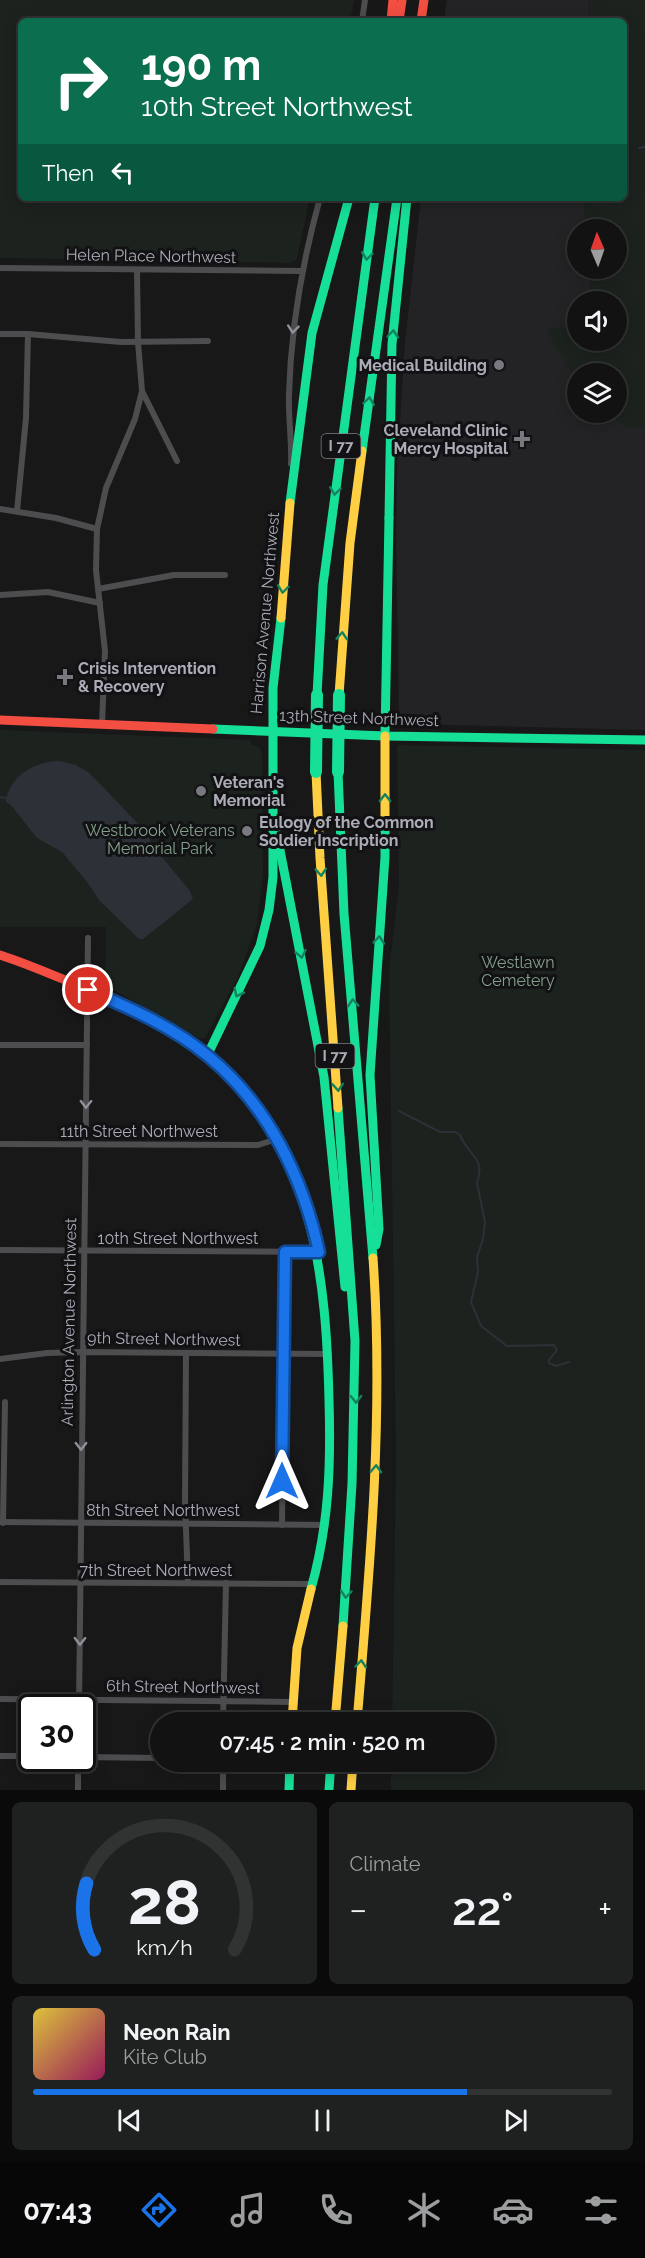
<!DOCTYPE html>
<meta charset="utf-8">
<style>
:root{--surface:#121212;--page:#1f2020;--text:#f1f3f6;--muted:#9c9e9f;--line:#313232;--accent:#1a73e8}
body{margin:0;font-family:Raleway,sans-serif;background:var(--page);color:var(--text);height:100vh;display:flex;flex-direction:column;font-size:22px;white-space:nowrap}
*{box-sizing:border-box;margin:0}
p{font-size:20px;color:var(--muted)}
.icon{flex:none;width:33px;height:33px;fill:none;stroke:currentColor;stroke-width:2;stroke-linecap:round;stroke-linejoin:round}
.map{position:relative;height:1790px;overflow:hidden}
.panel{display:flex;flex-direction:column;gap:12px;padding:12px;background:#0a0a0a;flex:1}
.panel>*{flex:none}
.hud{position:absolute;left:18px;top:18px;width:609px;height:183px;border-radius:9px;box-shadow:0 3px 15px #0003,0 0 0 2px var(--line);background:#0b6e4f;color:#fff;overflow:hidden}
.needle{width:39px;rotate:358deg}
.buttons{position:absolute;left:567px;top:219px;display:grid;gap:12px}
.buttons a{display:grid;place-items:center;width:60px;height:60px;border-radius:50%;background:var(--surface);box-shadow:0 3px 15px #0003,0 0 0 2px var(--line);font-size:30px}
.speed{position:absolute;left:18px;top:1694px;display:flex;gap:12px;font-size:30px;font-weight:700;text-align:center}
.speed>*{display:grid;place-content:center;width:78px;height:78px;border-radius:50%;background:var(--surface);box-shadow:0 3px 15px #0003,0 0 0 2px var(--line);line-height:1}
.speed .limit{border:3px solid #111;border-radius:9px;background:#fff;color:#111}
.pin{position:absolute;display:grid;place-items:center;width:51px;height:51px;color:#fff;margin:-26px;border:3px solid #fff;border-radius:50%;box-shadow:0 2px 6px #0007}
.me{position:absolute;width:66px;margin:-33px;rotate:0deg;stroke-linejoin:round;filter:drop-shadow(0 0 4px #0008)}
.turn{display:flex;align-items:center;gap:21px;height:126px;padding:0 24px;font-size:27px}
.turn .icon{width:78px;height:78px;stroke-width:2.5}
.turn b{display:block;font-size:42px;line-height:51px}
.then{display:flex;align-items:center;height:57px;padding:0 24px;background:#0003;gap:12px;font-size:22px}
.big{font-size:45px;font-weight:600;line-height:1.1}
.panel .widget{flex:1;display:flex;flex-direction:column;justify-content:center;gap:9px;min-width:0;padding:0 21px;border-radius:9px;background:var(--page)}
.panel .dial{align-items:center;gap:0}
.dial svg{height:156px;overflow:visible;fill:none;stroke:var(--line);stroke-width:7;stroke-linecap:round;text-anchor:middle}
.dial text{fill:var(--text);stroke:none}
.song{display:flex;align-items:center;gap:18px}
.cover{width:72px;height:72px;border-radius:9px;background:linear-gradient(135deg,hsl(50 70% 55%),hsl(330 70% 35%))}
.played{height:6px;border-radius:3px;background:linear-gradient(90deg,var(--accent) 75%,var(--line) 75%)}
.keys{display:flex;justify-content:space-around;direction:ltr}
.heat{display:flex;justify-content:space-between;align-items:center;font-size:33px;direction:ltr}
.panel .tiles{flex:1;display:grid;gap:12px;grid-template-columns:1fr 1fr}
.widget:last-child{grid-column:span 2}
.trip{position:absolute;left:150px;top:1712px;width:345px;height:60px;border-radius:30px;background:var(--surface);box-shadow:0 3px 15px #0003,0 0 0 2px var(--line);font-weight:600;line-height:60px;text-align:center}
.menu{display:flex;height:96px;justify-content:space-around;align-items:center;background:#070707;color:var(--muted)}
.menu .icon{width:42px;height:42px}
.menu .selected{color:var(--accent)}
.menu b{font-size:27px;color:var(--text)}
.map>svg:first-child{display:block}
.built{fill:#232225;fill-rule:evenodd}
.green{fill:#1c221e}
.water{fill:#2c3138}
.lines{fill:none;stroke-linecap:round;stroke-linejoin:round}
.stream{stroke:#2c3138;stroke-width:2}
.street{stroke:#4d4d50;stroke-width:6}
.fast{stroke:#16e098;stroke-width:9}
.slow{stroke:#ffcf43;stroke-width:9}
.jam{stroke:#f24e42;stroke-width:9}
.fast-bridge{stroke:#16e098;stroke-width:12}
.oneway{stroke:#14835d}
.oneway2{stroke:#8f9098}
.route-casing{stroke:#114b97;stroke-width:15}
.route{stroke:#1a73e8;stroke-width:10}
.poi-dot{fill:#78787f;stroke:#121214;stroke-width:2}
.labels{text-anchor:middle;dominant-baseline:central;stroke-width:6;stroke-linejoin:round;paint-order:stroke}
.shield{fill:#121214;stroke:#7d7e86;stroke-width:1.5}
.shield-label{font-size:15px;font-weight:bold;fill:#abacb7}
.street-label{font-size:16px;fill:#abacb7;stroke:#121214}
.poi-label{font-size:16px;font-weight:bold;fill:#abacb7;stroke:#121214;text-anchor:start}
.park-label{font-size:16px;fill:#83a08b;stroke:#121214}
</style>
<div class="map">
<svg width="645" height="1790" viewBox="0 0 645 1790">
<rect width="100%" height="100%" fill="#181818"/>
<g class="built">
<polygon points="447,0 589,0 590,21 444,21"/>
<path d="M421,198H584L586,229L578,230V268L589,269L592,301L578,302V340L645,372V730L410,724L399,713L396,540L397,467L405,342ZM578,374H616V412H578Z"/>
</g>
<g class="green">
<polygon points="0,0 354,0 350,21 21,21 21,198 310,198 297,259 291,263 0,258"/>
<path d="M589,0H645V427C626,430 622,425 608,413L616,412V374H578L577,380L556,350L547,329L577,325L578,340H616V302L592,301L589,269L616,268V230L586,229L584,198H624V21H590Z"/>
<polygon points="0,730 251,740 251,744 260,748 262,753 263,876 257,924 239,975 205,1038 199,1038 105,985 106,927 0,927"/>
<polygon points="397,745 645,750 645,1790 391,1790 391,1761 484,1761 484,1722 392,1722 396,1463 389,970 399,887"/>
</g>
<path class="water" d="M60,761L76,765L88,772L101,785L141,827L161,856L190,891L193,899L143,939H139L99,900L88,883L62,852L37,838L11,805L6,802C9,776 35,761 60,761Z"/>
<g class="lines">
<g class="stream">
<polyline points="639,148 645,147"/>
<polyline points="0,797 6,798"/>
<path d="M399,1111L440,1132H455L460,1135C469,1157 486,1157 477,1183L485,1222L483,1239L477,1257L478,1272L471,1302L481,1326L507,1346L554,1345L557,1350L549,1360V1363L556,1366L569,1362"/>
</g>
<g class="street">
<polyline points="362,21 365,0"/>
<polyline points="0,268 302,271"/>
<polyline points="137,270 138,342 142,391 177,461"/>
<polyline points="0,334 28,334 121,342 208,341"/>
<path d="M291,464C292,440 288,417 289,394C291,327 302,263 320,198"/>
<polyline points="0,509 56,518 97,529"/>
<polyline points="17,511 26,418 28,334"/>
<polyline points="98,589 174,575 225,575"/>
<polyline points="0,595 48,592 100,603"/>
<polyline points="102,725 105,651 96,570 97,529 106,488 135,419 142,391"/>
<polyline points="0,1045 87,1045"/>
<polyline points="0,1144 258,1145 277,1139"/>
<polyline points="0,1250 318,1252"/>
<polyline points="186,1353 185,1503 188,1583"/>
<polyline points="0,1359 47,1353 82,1352 329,1354"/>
<polyline points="0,1522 325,1525"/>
<polyline points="3,1523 5,1402"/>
<polyline points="282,1525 285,1252"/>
<polyline points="0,1582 312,1584"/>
<polyline points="0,1699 293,1702"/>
<polyline points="79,1707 88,938"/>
<polyline points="223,1722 226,1583"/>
<polyline points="0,1756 32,1756"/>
<polyline points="82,1757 160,1758"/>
<polyline points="78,1790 78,1758"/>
<polyline points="223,1790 223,1761"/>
</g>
<g class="fast">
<polyline points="362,451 397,198"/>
<polyline points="290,503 312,333 349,198"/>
<polyline points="389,518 392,344 407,198"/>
<polyline points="317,695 323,585 375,198"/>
<polyline points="213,729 385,736 645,740"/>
<polyline points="385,736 389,518"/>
<polyline points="338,772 344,914 373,1258"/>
<polyline points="273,814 324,1077 345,1287"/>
<polyline points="207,1056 260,946 269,910 273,877 273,688 281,618"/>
<path d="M227,1074C315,1167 326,1278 329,1400C331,1466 329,1525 311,1589"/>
<polyline points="338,1108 355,1341 352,1484 343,1626"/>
<polyline points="376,1245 379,1229 370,1075 385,857 385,825"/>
<polyline points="289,1790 290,1761"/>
<polyline points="329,1790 331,1761"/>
</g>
<g class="slow">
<polyline points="281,618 290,503"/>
<polyline points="339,695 350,543 362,451"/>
<polyline points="385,736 385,825"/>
<polyline points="316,772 320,858 338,1108"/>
<polyline points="292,1722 297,1648 311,1589"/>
<polyline points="335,1722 343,1626"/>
<path d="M357,1722C370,1567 384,1414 373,1258"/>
<polyline points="351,1790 353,1761"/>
</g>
<g class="jam">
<polyline points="391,21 393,0"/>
<polyline points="399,21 402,0"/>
<polyline points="421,21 424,0"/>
<polyline points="0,720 213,729"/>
<path d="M0,955C28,964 55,976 82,987C134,1010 186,1033 227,1074"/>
</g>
<g class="fast-bridge">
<polyline points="316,772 317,695"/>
<polyline points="338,772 339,695"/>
</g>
</g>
<defs><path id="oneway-chevron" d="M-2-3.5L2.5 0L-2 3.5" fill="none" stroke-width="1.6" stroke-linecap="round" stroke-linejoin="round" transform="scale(1.5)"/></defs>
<g class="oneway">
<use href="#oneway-chevron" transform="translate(367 256) rotate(98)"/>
<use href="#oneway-chevron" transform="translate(393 334) rotate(-85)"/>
<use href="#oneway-chevron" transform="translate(369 401) rotate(-82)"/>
<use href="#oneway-chevron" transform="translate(335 491) rotate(98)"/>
<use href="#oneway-chevron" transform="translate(283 589) rotate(97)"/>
<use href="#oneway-chevron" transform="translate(342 636) rotate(-86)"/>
<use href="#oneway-chevron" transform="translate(385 798) rotate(-90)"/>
<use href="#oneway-chevron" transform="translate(321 872) rotate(86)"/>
<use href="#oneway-chevron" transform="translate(379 940) rotate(-85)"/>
<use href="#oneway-chevron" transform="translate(301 954) rotate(78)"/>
<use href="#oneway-chevron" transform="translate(238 993) rotate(116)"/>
<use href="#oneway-chevron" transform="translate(353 1003) rotate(-94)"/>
<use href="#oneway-chevron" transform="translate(338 1087) rotate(86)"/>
<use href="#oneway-chevron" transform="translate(356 1399) rotate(89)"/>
<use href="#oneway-chevron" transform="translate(376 1469) rotate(-88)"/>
<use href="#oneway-chevron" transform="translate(346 1594) rotate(95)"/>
<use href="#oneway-chevron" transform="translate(361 1664) rotate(-85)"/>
</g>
<g class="oneway2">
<use href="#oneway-chevron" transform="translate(293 329) rotate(96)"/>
<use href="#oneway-chevron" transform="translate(86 1104) rotate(91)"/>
<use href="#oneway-chevron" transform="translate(81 1446) rotate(90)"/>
<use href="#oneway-chevron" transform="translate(80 1641) rotate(91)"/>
</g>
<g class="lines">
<defs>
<path id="route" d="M88,990C130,1008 173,1027 208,1056C268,1105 303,1178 319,1252H285L282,1481"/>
</defs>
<use href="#route" class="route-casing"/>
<use href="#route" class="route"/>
</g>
<g class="poi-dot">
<circle cx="499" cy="365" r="6"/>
<path d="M519 430h6v6h6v6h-6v6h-6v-6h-6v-6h6z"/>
<path d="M62 668h6v6h6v6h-6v6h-6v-6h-6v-6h6z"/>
<circle cx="201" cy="791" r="6"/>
<circle cx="247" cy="831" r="6"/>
</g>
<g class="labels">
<g class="shield">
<rect x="321.5" y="434" width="39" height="24" rx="4.5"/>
<rect x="315.5" y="1044" width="39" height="24" rx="4.5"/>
</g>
<g class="shield-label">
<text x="341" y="446">I 77</text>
<text x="335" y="1056">I 77</text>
</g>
<g class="street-label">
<text transform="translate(151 256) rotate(1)">Helen Place Northwest</text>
<text transform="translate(265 613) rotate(-85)">Harrison Avenue Northwest</text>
<text transform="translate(359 718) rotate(2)">13th Street Northwest</text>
<text x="139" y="1131">11th Street Northwest</text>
<text x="178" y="1238">10th Street Northwest</text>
<text transform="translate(69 1322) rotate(-89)">Arlington Avenue Northwest</text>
<text transform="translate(164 1339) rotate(1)">9th Street Northwest</text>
<text x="163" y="1510">8th Street Northwest</text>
<text x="156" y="1570">7th Street Northwest</text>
<text transform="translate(183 1687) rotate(1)">6th Street Northwest</text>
</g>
<g class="poi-label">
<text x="487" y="365" text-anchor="end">Medical Building</text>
<text x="508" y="430" text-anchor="end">Cleveland Clinic<tspan x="508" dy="18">Mercy Hospital</tspan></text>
<text x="78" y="668">Crisis Intervention<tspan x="78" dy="18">&amp; Recovery</tspan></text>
<text x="213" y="782">Veteran's<tspan x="213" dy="18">Memorial</tspan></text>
<text x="259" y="822">Eulogy of the Common<tspan x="259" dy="18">Soldier Inscription</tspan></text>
</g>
<g class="park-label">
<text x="160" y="830">Westbrook Veterans<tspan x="160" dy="18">Memorial Park</tspan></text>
<text x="518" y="962">Westlawn<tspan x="518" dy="18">Cemetery</tspan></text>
</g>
</g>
</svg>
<div class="buttons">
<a><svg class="needle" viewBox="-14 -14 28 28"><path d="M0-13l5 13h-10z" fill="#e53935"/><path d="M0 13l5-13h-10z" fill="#9c9e9f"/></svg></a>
<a><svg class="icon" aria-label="sound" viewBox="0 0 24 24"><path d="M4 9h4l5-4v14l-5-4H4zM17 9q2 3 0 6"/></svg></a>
<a><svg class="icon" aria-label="layers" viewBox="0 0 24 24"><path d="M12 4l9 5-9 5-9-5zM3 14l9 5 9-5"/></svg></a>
</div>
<div class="speed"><div class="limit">30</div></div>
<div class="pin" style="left:88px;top:990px;background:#d93025"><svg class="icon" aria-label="arrive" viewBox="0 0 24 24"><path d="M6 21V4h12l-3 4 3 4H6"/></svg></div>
<svg class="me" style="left:282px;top:1481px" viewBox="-20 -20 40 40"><path d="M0-17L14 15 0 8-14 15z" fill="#1a73e8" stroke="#fff" stroke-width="4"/></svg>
<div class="trip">07:45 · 2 min · 520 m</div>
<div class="hud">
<div class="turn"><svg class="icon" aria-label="right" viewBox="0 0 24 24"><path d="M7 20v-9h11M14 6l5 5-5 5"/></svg><div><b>190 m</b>10th Street Northwest</div></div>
<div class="then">Then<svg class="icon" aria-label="left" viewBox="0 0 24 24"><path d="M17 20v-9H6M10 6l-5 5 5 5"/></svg></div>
</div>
</div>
<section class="panel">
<div class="tiles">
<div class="widget dial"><svg viewBox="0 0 100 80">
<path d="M14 69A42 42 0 1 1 86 69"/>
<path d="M14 69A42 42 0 0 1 10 35" stroke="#1a73e8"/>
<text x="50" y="56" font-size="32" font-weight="700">28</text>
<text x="50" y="72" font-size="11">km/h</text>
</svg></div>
<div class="widget"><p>Climate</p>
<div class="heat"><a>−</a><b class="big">22°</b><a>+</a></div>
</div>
<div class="widget">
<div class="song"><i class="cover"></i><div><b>Neon Rain</b><p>Kite Club</p></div></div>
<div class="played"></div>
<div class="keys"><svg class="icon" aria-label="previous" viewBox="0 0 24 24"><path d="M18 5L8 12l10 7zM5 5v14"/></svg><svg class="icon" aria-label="pause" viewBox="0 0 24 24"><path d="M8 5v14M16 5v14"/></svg><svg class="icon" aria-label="next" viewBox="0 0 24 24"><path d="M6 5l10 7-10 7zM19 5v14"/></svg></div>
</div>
</div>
</section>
<nav class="menu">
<b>07:43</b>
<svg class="icon selected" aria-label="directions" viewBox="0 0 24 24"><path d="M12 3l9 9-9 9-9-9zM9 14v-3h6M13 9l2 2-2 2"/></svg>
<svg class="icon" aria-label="music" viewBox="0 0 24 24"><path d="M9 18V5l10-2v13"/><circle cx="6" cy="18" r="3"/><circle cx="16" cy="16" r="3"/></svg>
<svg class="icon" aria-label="phone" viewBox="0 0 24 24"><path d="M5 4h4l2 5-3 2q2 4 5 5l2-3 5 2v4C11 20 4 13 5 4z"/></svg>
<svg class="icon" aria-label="climate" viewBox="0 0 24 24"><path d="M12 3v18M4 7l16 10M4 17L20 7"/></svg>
<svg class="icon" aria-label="car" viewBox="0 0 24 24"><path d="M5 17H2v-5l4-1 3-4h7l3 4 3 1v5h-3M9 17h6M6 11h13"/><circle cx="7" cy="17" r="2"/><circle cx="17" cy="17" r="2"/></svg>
<svg class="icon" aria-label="filters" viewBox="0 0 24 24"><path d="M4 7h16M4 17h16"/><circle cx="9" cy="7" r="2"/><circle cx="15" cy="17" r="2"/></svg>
</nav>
